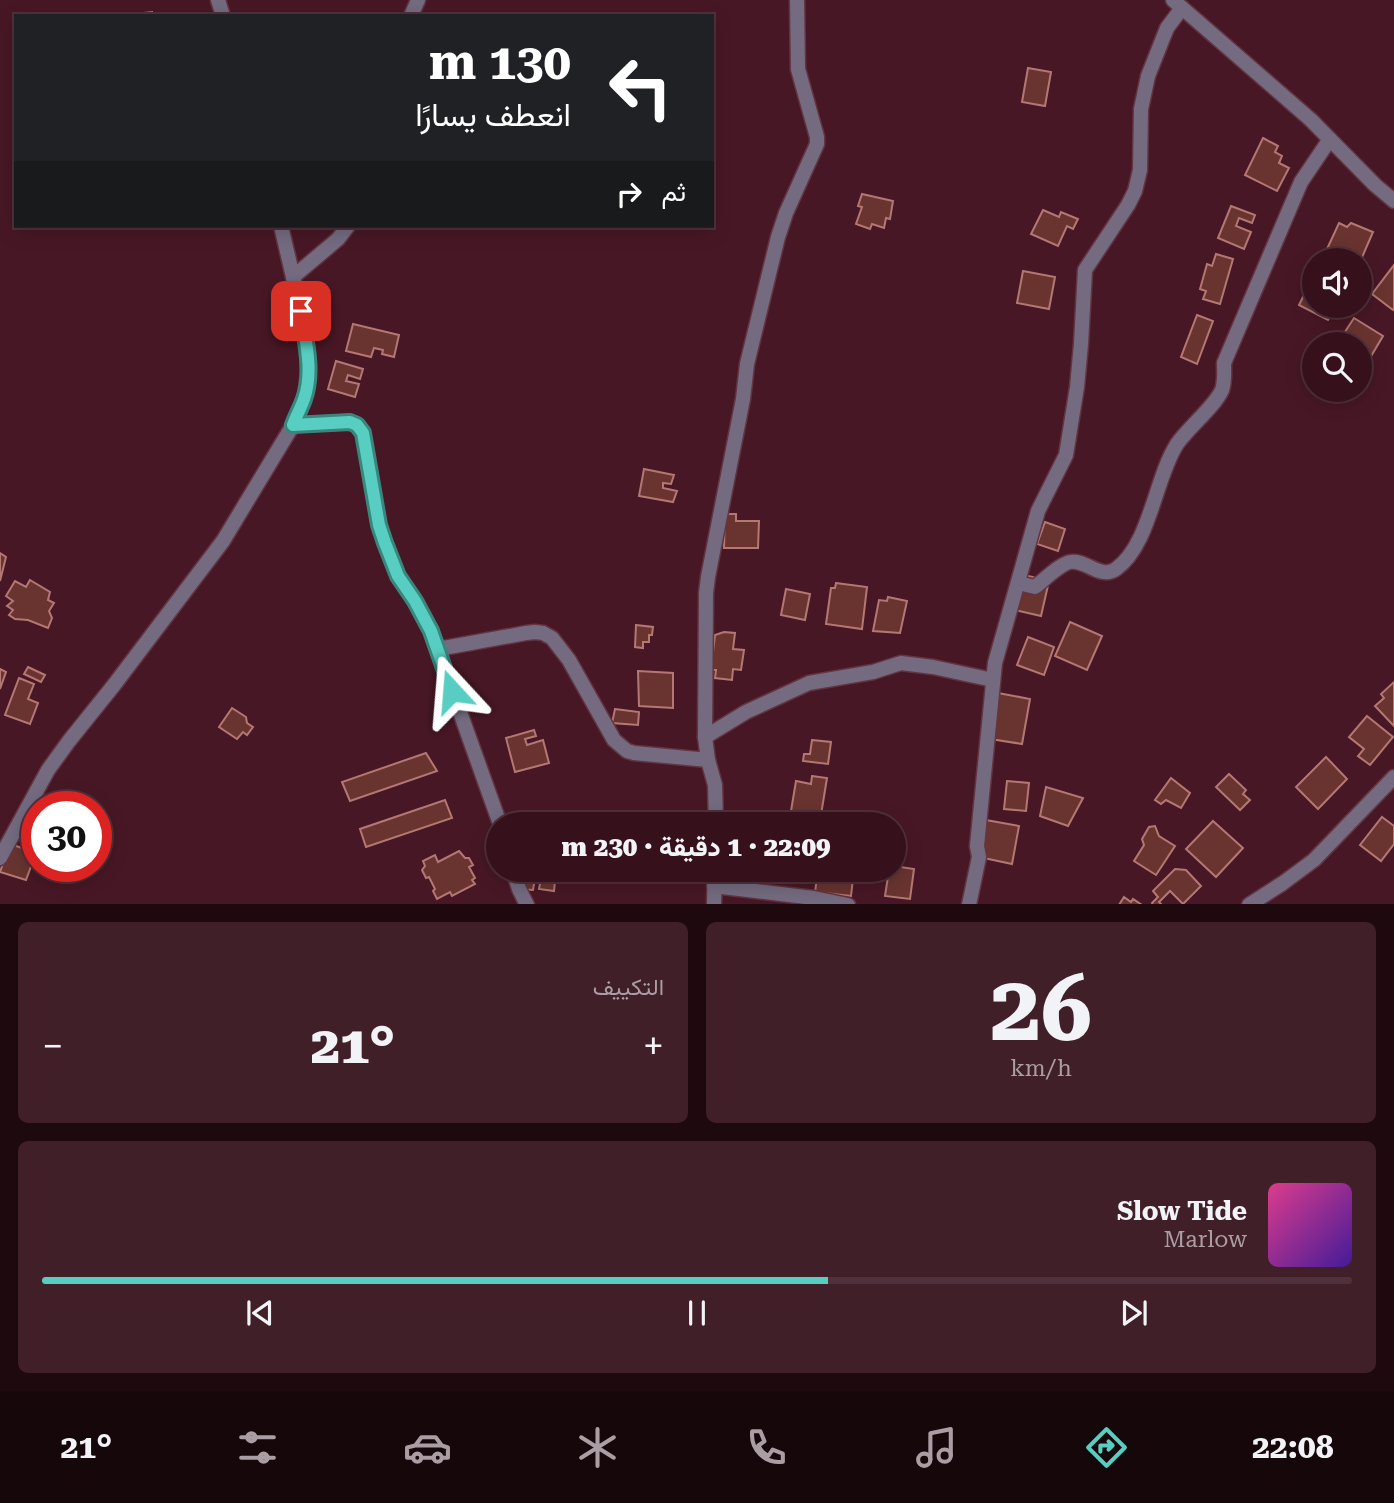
<!DOCTYPE html>
<html lang="ar">
<meta charset="utf-8">
<style>
:root{--surface:#36111c;--page:#411f29;--text:#f1f3f6;--muted:#aa9da3;--line:#50313b;--accent:#57cec1}
body{margin:0;font-family:"Roboto Serif",Vazirmatn,serif;background:var(--page);color:var(--text);direction:rtl;height:100vh;display:flex;flex-direction:column;font-size:26px;white-space:nowrap}
*{box-sizing:border-box;margin:0}
p{font-size:23px;color:var(--muted)}
.icon{flex:none;width:38px;height:38px;fill:none;stroke:currentColor;stroke-width:2;stroke-linecap:round;stroke-linejoin:round}
.map{position:relative;height:904px;overflow:hidden;direction:ltr}
.details{display:flex;flex-direction:column;gap:18px;padding:18px;background:#1e090f;flex:1}
.details>*{flex:none}
.banner{position:absolute;left:14px;top:14px;width:700px;height:214px;border-radius:0px;box-shadow:0 4px 18px #0003,0 0 0 2px var(--line);direction:rtl;background:#202124;color:#fff;overflow:hidden}
.controls{position:absolute;left:1302px;top:248px;display:grid;gap:14px}
.controls a{display:grid;place-items:center;width:70px;height:70px;border-radius:50%;background:var(--surface);box-shadow:0 4px 18px #0003,0 0 0 2px var(--line);font-size:35px}
.speed{position:absolute;left:21px;top:791px;display:flex;gap:14px;font-size:35px;font-weight:700;text-align:center}
.speed>*{display:grid;place-content:center;width:91px;height:91px;border-radius:50%;background:var(--surface);box-shadow:0 4px 18px #0003,0 0 0 2px var(--line);line-height:1}
.speed .limit{border:10px solid #d22;background:#fff;color:#111}
.pin{position:absolute;display:grid;place-items:center;width:60px;height:60px;color:#fff;margin:-30px;border-radius:14px;box-shadow:0 4px 10px #0006}
.me{position:absolute;width:77px;margin:-38px;rotate:341deg;stroke-linejoin:round;filter:drop-shadow(0 0 5px #0008)}
.turn{display:flex;align-items:center;gap:24px;height:147px;padding:0 28px;font-size:32px}
.turn .icon{width:91px;height:91px;stroke-width:2.5}
.turn b{display:block;font-size:49px;line-height:60px}
.then{display:flex;align-items:center;height:66px;padding:0 28px;background:#0003;gap:14px;font-size:26px}
.big{font-size:52px;font-weight:800;line-height:1.1}
.details .tile{flex:1;display:flex;flex-direction:column;justify-content:center;gap:10px;min-width:0;padding:0 24px;border-radius:10px;background:var(--page)}
.details .dial{align-items:center;gap:0}
.dial b{font-size:91px;line-height:1}
.song{display:flex;align-items:center;gap:21px}
.cover{width:84px;height:84px;border-radius:10px;background:linear-gradient(135deg,hsl(330 70% 55%),hsl(260 70% 35%))}
.played{height:7px;border-radius:4px;background:linear-gradient(90deg,var(--accent) 60%,var(--line) 60%)}
.keys{display:flex;justify-content:space-around;direction:ltr}
.heat{display:flex;justify-content:space-between;align-items:center;font-size:38px;direction:ltr}
.details .tiles{flex:1;display:grid;gap:18px;grid-template-columns:1fr 1fr}
.tile:last-child{grid-column:span 2}
.trip{position:absolute;left:486px;top:812px;width:420px;height:70px;border-radius:35px;background:var(--surface);box-shadow:0 4px 18px #0003,0 0 0 2px var(--line);font-weight:800;line-height:70px;text-align:center;direction:rtl}
.menu{display:flex;height:112px;justify-content:space-around;align-items:center;background:#16070b;color:var(--muted)}
.menu .icon{width:49px;height:49px}
.menu .active{color:var(--accent)}
.menu b{font-size:32px;color:var(--text)}
.map>svg:first-child{display:block}
.building{fill:#693430;stroke:#b47873;stroke-width:2}
.lines{fill:none;stroke-linecap:round;stroke-linejoin:round}
.minor-casing{stroke:#633441;stroke-width:17}
.minor{stroke:#746b80;stroke-width:14}
.route-casing{stroke:#39867d;stroke-width:18}
.route{stroke:#57cec1;stroke-width:12}
</style>
<div class="map">
<svg width="1394" height="905" viewBox="0 0 1394 905">
<rect width="100%" height="100%" fill="#481725"/>
<g class="building">
<polygon points="152,12 152,16 114,16"/>
<polygon points="1028,68 1051,72 1045,106 1022,102"/>
<polygon points="1263,138 1278,146 1275,152 1282,156 1279,163 1289,168 1277,191 1245,175"/>
<polygon points="862,194 893,201 890,219 886,218 884,228 872,224 870,229 856,224 862,207 858,206"/>
<polygon points="1231,206 1255,215 1252,223 1239,218 1236,226 1251,232 1244,249 1218,238"/>
<polygon points="1043,210 1059,217 1061,212 1078,219 1073,229 1067,226 1058,246 1031,234"/>
<polygon points="1339,223 1347,227 1351,223 1373,232 1360,262 1360,261 1355,261 1327,249"/>
<polygon points="1216,254 1233,259 1220,304 1203,299 1206,291 1200,289 1207,264 1212,266"/>
<polygon points="1394,265 1394,308 1393,310 1372,294"/>
<polygon points="1023,271 1055,277 1049,309 1017,303"/>
<polygon points="1314,275 1314,306 1335,306 1328,320 1299,305"/>
<polygon points="1197,315 1213,321 1197,364 1181,357"/>
<polygon points="1354,318 1383,336 1367,363 1360,358 1360,345 1337,344"/>
<polygon points="353,324 399,335 394,357 382,354 383,350 374,348 371,357 346,351"/>
<polygon points="336,361 363,369 360,379 348,375 346,381 359,384 355,397 328,389"/>
<polygon points="644,469 674,475 671,484 663,483 663,488 677,491 673,502 639,496"/>
<polygon points="725,514 736,514 736,521 759,521 758,548 724,548"/>
<polygon points="1045,522 1065,529 1058,551 1037,544"/>
<polygon points="0,553 6,557 0,581"/>
<polygon points="1020,574 1049,581 1041,616 1011,609"/>
<polygon points="30,580 50,592 48,600 54,603 49,611 52,618 48,628 28,620 15,619 9,615 13,610 7,606 13,601 6,596 15,581 26,587"/>
<polygon points="836,583 867,587 862,629 826,624 831,588 835,588"/>
<polygon points="786,589 810,594 805,620 781,615"/>
<polygon points="888,597 907,601 900,633 873,631 879,600 887,601"/>
<polygon points="1070,622 1102,636 1087,670 1055,656"/>
<polygon points="636,625 653,627 652,635 649,635 649,642 643,642 643,648 635,647"/>
<polygon points="724,632 735,633 733,649 744,650 741,670 733,669 732,680 715,678 716,670 711,670 715,635"/>
<polygon points="1028,637 1054,647 1044,675 1017,665"/>
<polygon points="28,667 45,675 41,682 24,674"/>
<polygon points="0,669 6,672 0,689"/>
<polygon points="638,671 673,673 673,708 639,706"/>
<polygon points="19,678 34,684 28,699 38,703 30,724 5,715"/>
<polygon points="1394,682 1394,726 1375,706 1384,698 1381,694"/>
<polygon points="998,693 1030,699 1022,744 990,739"/>
<polygon points="232,708 246,717 247,723 253,727 247,735 243,732 237,739 219,727"/>
<polygon points="615,709 639,712 638,725 612,723"/>
<polygon points="1367,716 1393,737 1370,765 1358,756 1364,749 1349,737"/>
<polygon points="534,730 536,736 525,739 527,745 543,740 549,763 515,772 506,738"/>
<polygon points="812,740 831,742 828,764 803,761 804,754 810,754"/>
<polygon points="426,753 437,771 350,801 342,782"/>
<polygon points="1326,757 1347,779 1318,809 1296,787"/>
<polygon points="1229,774 1246,790 1243,794 1250,800 1240,810 1216,787"/>
<polygon points="812,776 827,778 820,821 790,817 796,781 811,784"/>
<polygon points="1171,778 1190,793 1181,808 1166,800 1161,804 1155,800"/>
<polygon points="1007,781 1029,783 1026,811 1004,809"/>
<polygon points="1046,787 1083,798 1068,826 1040,816"/>
<polygon points="445,800 452,818 366,847 360,829"/>
<polygon points="1382,817 1394,826 1394,844 1381,861 1360,845"/>
<polygon points="986,820 1019,826 1012,864 979,857"/>
<polygon points="1213,821 1243,848 1216,877 1186,849"/>
<polygon points="1155,826 1159,836 1175,846 1156,875 1134,861 1144,845 1142,839 1149,827"/>
<polygon points="10,844 22,848 23,845 37,850 26,880 0,872"/>
<polygon points="459,851 465,858 469,858 473,865 469,867 475,878 472,880 475,884 452,896 450,892 437,899 433,891 435,889 429,877 426,878 422,870 425,866 423,861 435,855 438,862"/>
<polygon points="894,866 914,869 910,899 885,896 889,870 894,870"/>
<polygon points="1175,869 1186,870 1201,886 1183,904 1170,891 1159,902 1162,905 1153,905 1152,903 1158,897 1153,891"/>
<polygon points="521,870 556,870 554,891 539,889 541,878 535,878 533,890 519,889"/>
<polygon points="818,870 854,870 851,896 815,892"/>
<polygon points="1124,897 1131,902 1133,899 1142,905 1119,905"/>
</g>
<g class="lines">
<defs>
<g id="minor">
<polyline points="218,0 223,16"/>
<polyline points="1173,0 1311,120 1375,185 1394,201"/>
<polyline points="411,16 418,0"/>
<polyline points="281,226 293,277"/>
<polyline points="293,425 350,422 357,425 363,433 379,525 385,543 398,576 415,602 431,631 500,824"/>
<path d="M1018,583L1035,587C1044,580 1060,564 1070,562C1086,559 1100,580 1116,569C1150,545 1155,478 1177,444C1188,428 1215,406 1222,390C1225,382 1224,372 1224,363L1301,182L1330,139"/>
<polyline points="438,649 526,633 535,632 543,633 552,638 569,660 614,740 627,751 634,753 708,760 705,737 706,593 708,577 743,399 747,364 778,237 786,213 817,144 817,137 798,69 797,0"/>
<polyline points="705,737 746,712 809,683 873,672 901,663 933,667 993,680"/>
<polyline points="708,760 715,785 716,824"/>
<polyline points="0,858 48,770 69,741 114,685 223,541 293,425 305,397 308,373 307,348 301,311 293,277 338,239 348,226"/>
<polyline points="513,870 519,889 527,905"/>
<polyline points="714,886 814,898 848,905"/>
<polyline points="714,905 715,870"/>
<polyline points="969,905 979,857 977,846 995,663 1038,511 1066,455 1077,387 1081,344 1085,270 1128,205 1135,191 1140,170 1141,109 1148,76 1167,28 1182,8"/>
<polyline points="1249,905 1283,883 1314,860 1394,777"/>
</g>
</defs>
<use href="#minor" class="minor-casing"/>
<use href="#minor" class="minor"/>
</g>
<g class="lines">
<defs>
<path id="route" d="M301,311C305,339 314,371 304,399C301,408 296,416 293,425L350,422L357,425L363,433L379,525L385,543L398,576L415,601L431,631L452,691"/>
</defs>
<use href="#route" class="route-casing"/>
<use href="#route" class="route"/>
</g>
</svg>
<div class="controls">
<a><svg class="icon" aria-label="sound" viewBox="0 0 24 24"><path d="M4 9h4l5-4v14l-5-4H4zM17 9q2 3 0 6"/></svg></a>
<a><svg class="icon" aria-label="search" viewBox="0 0 24 24"><circle cx="10" cy="10" r="6"/><path d="M15 15l6 6"/></svg></a>
</div>
<div class="speed"><div class="limit">30</div></div>
<div class="pin" style="left:301px;top:311px;background:#d93025"><svg class="icon" aria-label="arrive" viewBox="0 0 24 24"><path d="M6 21V4h12l-3 4 3 4H6"/></svg></div>
<svg class="me" style="left:452px;top:691px" viewBox="-20 -20 40 40"><path d="M0-17L14 15 0 8-14 15z" fill="#57cec1" stroke="#fff" stroke-width="4"/></svg>
<div class="trip">22:09 · 1 دقيقة · 230 m</div>
<div class="banner">
<div class="turn"><svg class="icon" aria-label="left" viewBox="0 0 24 24"><path d="M17 20v-9H6M10 6l-5 5 5 5"/></svg><div><b>130 m</b>انعطف يسارًا</div></div>
<div class="then">ثم<svg class="icon" aria-label="right" viewBox="0 0 24 24"><path d="M7 20v-9h11M14 6l5 5-5 5"/></svg></div>
</div>
</div>
<section class="details">
<div class="tiles">
<div class="tile dial"><b>26</b><p>km/h</p></div>
<div class="tile"><p>التكييف</p>
<div class="heat"><a>−</a><b class="big">21°</b><a>+</a></div>
</div>
<div class="tile">
<div class="song"><i class="cover"></i><div><b>Slow Tide</b><p>Marlow</p></div></div>
<div class="played"></div>
<div class="keys"><svg class="icon" aria-label="previous" viewBox="0 0 24 24"><path d="M18 5L8 12l10 7zM5 5v14"/></svg><svg class="icon" aria-label="pause" viewBox="0 0 24 24"><path d="M8 5v14M16 5v14"/></svg><svg class="icon" aria-label="next" viewBox="0 0 24 24"><path d="M6 5l10 7-10 7zM19 5v14"/></svg></div>
</div>
</div>
</section>
<nav class="menu">
<b>22:08</b>
<svg class="icon active" aria-label="directions" viewBox="0 0 24 24"><path d="M12 3l9 9-9 9-9-9zM9 14v-3h6M13 9l2 2-2 2"/></svg>
<svg class="icon" aria-label="music" viewBox="0 0 24 24"><path d="M9 18V5l10-2v13"/><circle cx="6" cy="18" r="3"/><circle cx="16" cy="16" r="3"/></svg>
<svg class="icon" aria-label="phone" viewBox="0 0 24 24"><path d="M5 4h4l2 5-3 2q2 4 5 5l2-3 5 2v4C11 20 4 13 5 4z"/></svg>
<svg class="icon" aria-label="climate" viewBox="0 0 24 24"><path d="M12 3v18M4 7l16 10M4 17L20 7"/></svg>
<svg class="icon" aria-label="car" viewBox="0 0 24 24"><path d="M5 17H2v-5l4-1 3-4h7l3 4 3 1v5h-3M9 17h6M6 11h13"/><circle cx="7" cy="17" r="2"/><circle cx="17" cy="17" r="2"/></svg>
<svg class="icon" aria-label="filters" viewBox="0 0 24 24"><path d="M4 7h16M4 17h16"/><circle cx="9" cy="7" r="2"/><circle cx="15" cy="17" r="2"/></svg>
<b>21°</b>
</nav>
